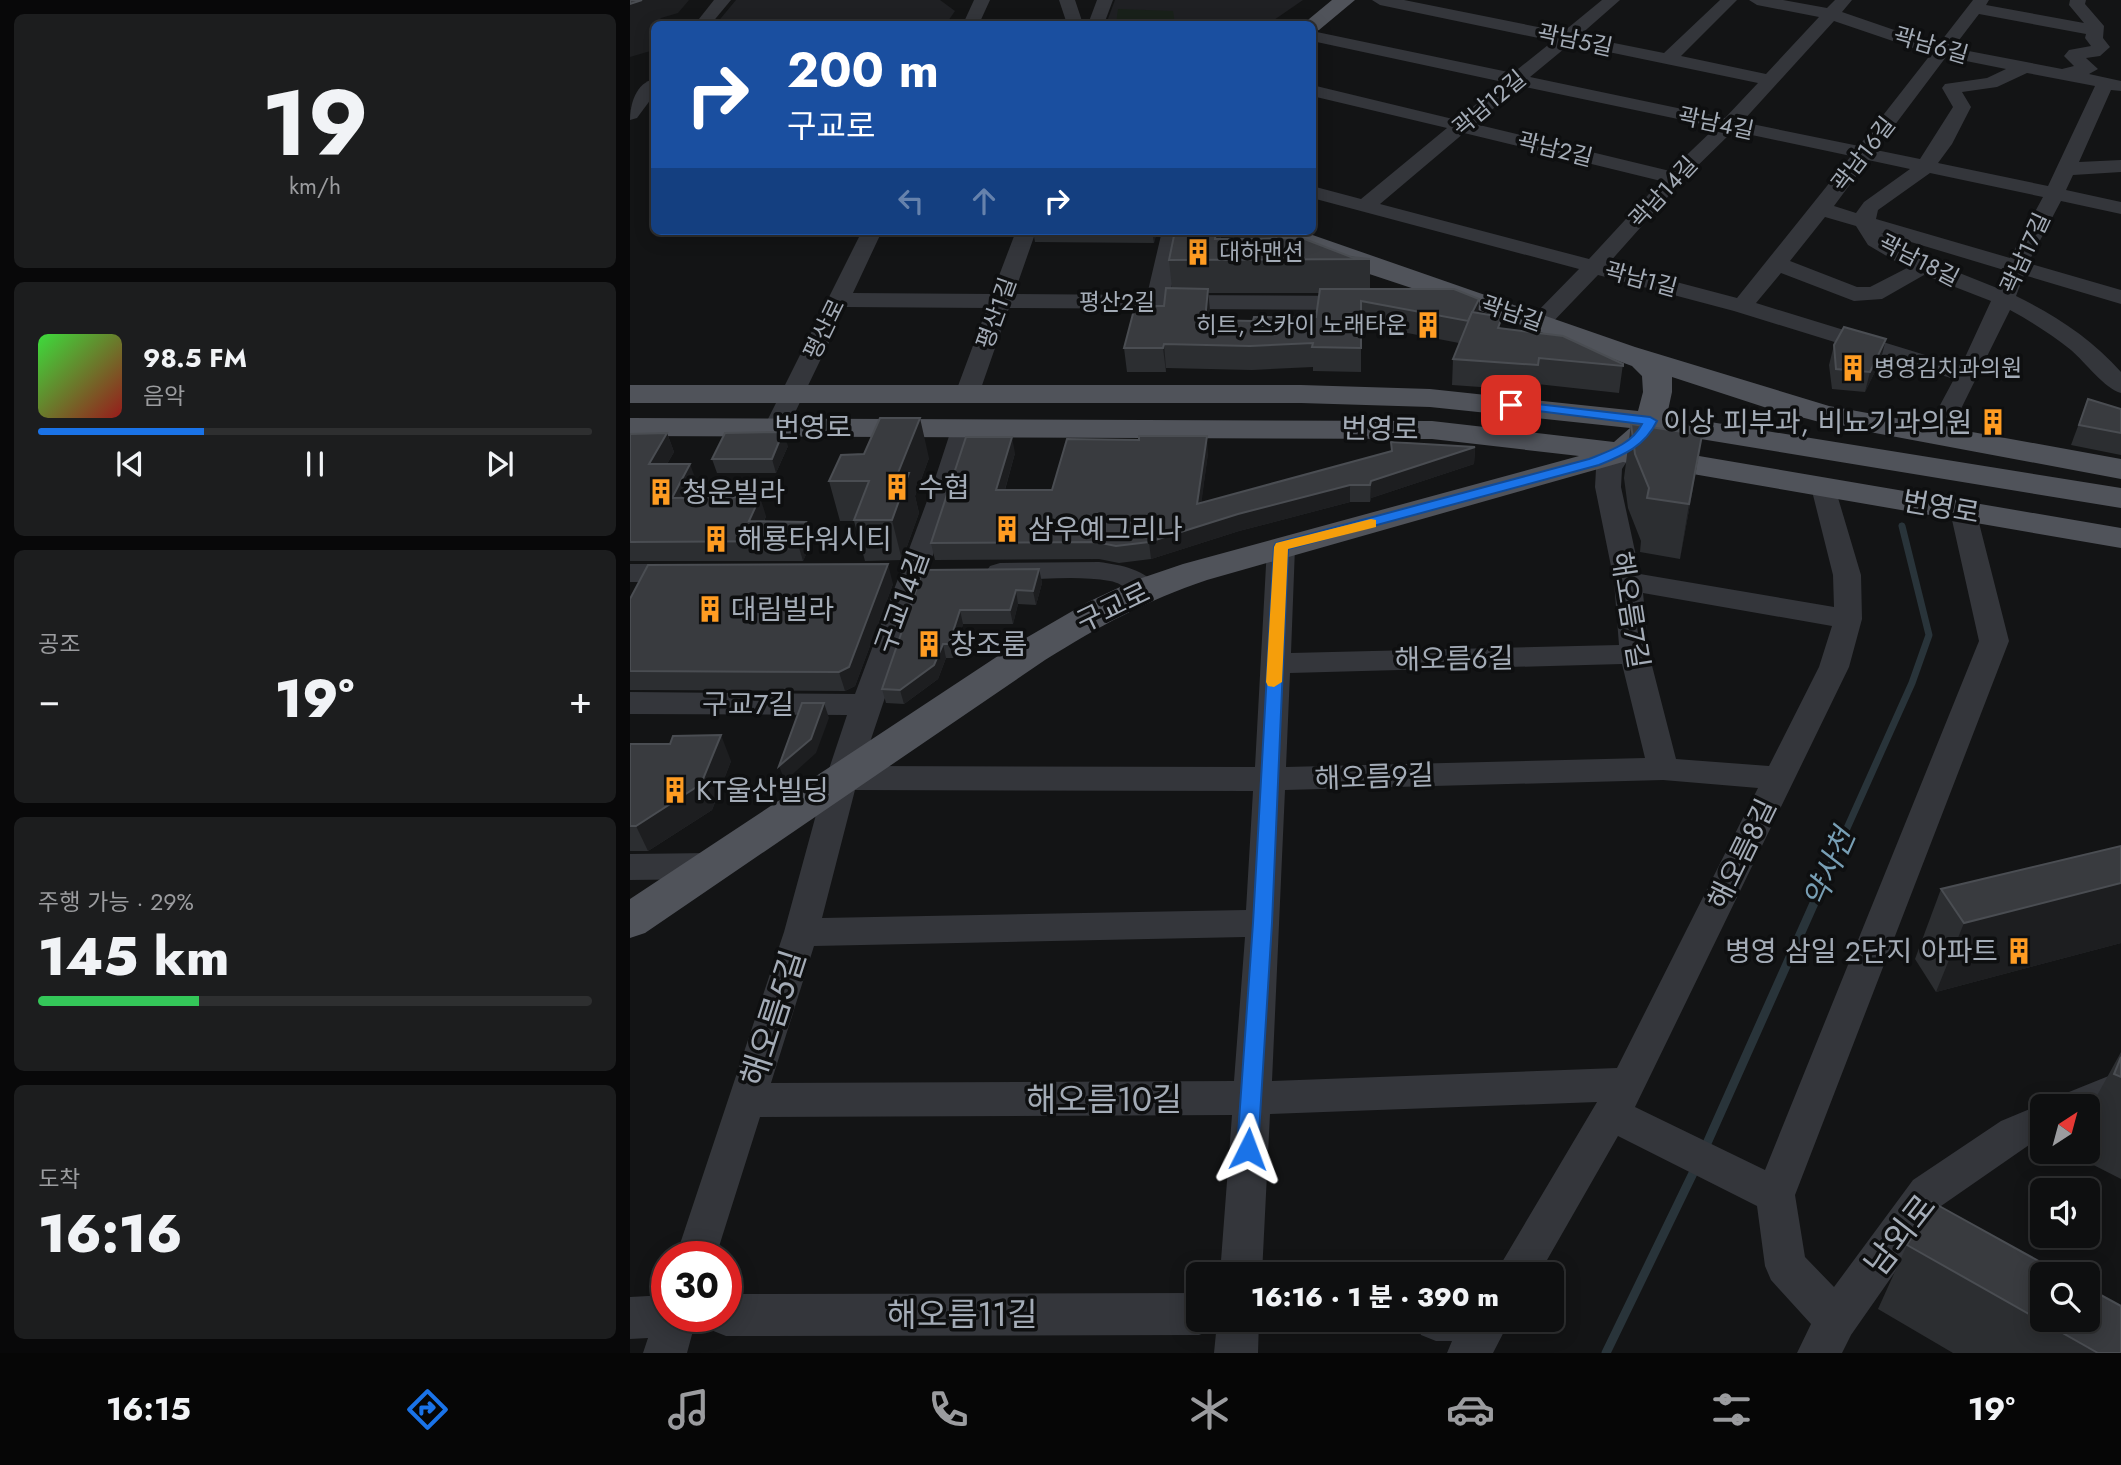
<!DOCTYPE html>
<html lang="ko">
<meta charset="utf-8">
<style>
:root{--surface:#0e0f10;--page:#1c1d1e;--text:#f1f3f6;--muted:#9b9c9f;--line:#2e2f30;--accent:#1a73e8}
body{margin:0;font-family:Jost,"Noto Sans KR",sans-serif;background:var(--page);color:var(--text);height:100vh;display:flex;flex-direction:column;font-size:26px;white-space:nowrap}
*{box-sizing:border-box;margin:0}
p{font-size:23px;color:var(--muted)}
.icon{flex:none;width:38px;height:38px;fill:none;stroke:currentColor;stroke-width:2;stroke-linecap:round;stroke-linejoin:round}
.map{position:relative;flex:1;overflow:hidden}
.side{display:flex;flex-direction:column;gap:14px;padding:14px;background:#080809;width:630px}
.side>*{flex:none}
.guide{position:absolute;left:21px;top:21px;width:665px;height:214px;border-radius:10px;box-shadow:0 4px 18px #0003,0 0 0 2px var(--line);background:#1a4fa0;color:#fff;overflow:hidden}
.needle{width:46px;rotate:36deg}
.buttons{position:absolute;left:1400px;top:1094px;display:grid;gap:14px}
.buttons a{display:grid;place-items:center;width:70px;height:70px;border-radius:10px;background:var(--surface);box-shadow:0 4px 18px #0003,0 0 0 2px var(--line);font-size:35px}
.speed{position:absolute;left:21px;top:1241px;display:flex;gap:14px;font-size:35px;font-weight:700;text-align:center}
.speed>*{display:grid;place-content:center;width:91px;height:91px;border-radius:50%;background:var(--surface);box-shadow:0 4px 18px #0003,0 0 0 2px var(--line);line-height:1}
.speed .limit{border:10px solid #d22;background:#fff;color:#111}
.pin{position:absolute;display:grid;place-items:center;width:60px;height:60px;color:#fff;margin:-30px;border-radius:14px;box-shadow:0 4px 10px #0006}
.me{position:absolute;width:77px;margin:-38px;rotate:3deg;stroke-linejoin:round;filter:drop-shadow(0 0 5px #0008)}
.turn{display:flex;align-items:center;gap:24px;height:147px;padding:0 21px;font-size:32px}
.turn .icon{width:91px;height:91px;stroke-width:2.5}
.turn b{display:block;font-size:49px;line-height:60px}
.lanes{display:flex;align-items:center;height:66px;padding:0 21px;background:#0003;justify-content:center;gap:35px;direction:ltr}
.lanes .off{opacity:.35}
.big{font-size:52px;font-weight:800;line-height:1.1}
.side .tile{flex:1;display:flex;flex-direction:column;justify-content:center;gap:10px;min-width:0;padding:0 24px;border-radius:10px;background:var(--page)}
.side .dial{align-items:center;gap:0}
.dial b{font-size:91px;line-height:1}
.song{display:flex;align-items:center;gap:21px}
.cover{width:84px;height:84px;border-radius:10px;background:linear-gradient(135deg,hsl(120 70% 55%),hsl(0 70% 35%))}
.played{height:7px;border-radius:4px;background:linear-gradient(90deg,var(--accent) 30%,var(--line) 30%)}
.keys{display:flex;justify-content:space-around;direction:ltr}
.heat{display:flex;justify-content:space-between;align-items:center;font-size:38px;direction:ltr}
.charge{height:10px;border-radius:5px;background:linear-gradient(90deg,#34c759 29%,var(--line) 0)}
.trip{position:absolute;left:556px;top:1262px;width:378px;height:70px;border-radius:10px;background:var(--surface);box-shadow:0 4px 18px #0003,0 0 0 2px var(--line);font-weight:800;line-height:70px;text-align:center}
.tabs{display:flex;height:112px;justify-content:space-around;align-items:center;background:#060606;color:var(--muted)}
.tabs .icon{width:49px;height:49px}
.tabs .selected{color:var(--accent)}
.tabs b{font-size:32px;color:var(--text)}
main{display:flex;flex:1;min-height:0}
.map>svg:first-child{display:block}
.built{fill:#1f2023}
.green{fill:#19211a}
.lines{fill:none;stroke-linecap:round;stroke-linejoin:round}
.stream-far1{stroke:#29343a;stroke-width:7}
.stream{stroke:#29343a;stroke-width:9}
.minor{fill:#34363b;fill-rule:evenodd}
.major{fill:#50535a;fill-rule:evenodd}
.wall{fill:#2c2e31;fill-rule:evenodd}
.shaded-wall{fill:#1d1e20}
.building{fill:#393b3f;stroke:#4a4d52;stroke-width:2}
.route{fill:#1a73e8;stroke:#114b97;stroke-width:2}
.slow{fill:#f59e0b}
.labels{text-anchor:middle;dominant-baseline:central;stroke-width:7;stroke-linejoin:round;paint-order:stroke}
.far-street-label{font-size:23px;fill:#a4acb7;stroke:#0e0f10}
.far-poi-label{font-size:23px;fill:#a4acb7;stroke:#0e0f10;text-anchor:start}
.poi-label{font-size:28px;fill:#a4acb7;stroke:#0e0f10;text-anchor:start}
.street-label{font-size:28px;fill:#a4acb7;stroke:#0e0f10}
.water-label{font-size:30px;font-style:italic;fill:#789fb5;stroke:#0e0f10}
.near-street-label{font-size:33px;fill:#a4acb7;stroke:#0e0f10}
</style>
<main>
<section class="side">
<div class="tile dial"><b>19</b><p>km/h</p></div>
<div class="tile">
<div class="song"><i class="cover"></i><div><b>98.5 FM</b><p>음악</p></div></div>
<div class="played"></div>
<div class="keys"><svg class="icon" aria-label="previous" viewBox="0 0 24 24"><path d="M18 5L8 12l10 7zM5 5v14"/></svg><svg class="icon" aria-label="pause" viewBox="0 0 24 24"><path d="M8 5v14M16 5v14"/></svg><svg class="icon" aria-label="next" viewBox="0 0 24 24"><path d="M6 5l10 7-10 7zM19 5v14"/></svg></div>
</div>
<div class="tile"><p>공조</p>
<div class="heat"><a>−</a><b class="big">19°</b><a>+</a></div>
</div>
<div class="tile"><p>주행 가능 · 29%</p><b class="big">145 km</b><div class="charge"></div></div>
<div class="tile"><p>도착</p><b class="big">16:16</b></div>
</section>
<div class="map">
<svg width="1491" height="1353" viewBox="0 0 1491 1353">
<rect width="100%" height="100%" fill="#131415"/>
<g class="built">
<polygon points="106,0 310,0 325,11 316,24 86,24"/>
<polygon points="485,0 673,0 638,24 476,24"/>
</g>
<polygon class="green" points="488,9 543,11 545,24 486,24"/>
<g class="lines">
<polyline class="stream-far1" points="1192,884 1282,683 1299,635 1272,526"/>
<g class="stream">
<polyline points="1074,1150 1193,883"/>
<polyline points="976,1353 1066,1167"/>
</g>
<g class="minor">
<polygon points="84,0 101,0 81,24 65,24"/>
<polygon points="344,0 360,0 349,24 333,24"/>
<polygon points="429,0 445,0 453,24 437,24"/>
<polygon points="467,0 483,0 474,24 458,24"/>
<path d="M742,0H774L933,32L972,0H990L949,36L1034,53L1090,0H1107L1051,56L1136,74L1189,17L1127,5L1119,0H1153L1197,8L1205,0H1222L1212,12L1308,45L1343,0H1359L1356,5L1454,23L1439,5L1440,0H1456L1455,4L1474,26L1473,38L1480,47L1470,56L1456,58L1468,69L1459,74L1491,81V91L1481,90L1449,162L1491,160V172L1443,175L1436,190L1491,202V214L1431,201L1398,263L1491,290V304L1394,275L1386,296C1425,315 1462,339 1491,372V393C1475,389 1455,362 1441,350C1422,335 1402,322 1380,310L1318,435L1315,440L1306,442L1297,440L1294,435L1324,379L1104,311L968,275L918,327H902L899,322L902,317L949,269L682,198V186L731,199L817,128L682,96V85L827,120L873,82L682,41V31L883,73L923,41L750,5ZM1349,14L1456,34L1455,38L1461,46L1439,50L1434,56L1444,66L1432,69L1323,48ZM1204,21L1301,54L1229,146L1112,122ZM940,44L1128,83L1095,118L900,77ZM1316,57L1376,69L1357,78L1315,84L1312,88L1323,107L1290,159L1246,150ZM1397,73L1465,86L1418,186L1308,163L1322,144L1341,107L1332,92L1367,87ZM890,86L1086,127L1040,171L845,124ZM1103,131L1221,156L1107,298L978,264L1051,182ZM834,133L1031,181L959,259L750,204ZM1238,160L1280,169L1234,202L1226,213L1204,206ZM1300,173L1413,197L1380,258L1246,219L1248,210ZM1195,217L1226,226L1238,245L1277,268L1240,287H1227L1160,261ZM1251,233L1374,270L1367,288L1287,256ZM1151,273L1224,301L1252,299L1294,275L1361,301L1331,366L1126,303Z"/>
<path d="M24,79V95L7,118L0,120C0,104 6,83 24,79Z"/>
<polygon points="232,231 252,231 223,293 362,294 386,231 406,231 384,294 517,295 532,231 552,231 540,295 729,296 737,298 740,303 737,308 729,310 379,308 349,394 346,399 337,401 328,399 325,394 357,308 216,307 158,427 155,432 146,434 137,432 134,427"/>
<path d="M334,420L343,422L346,427L232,766L625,767L637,547L641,541L651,539L661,541L665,547L661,653L989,645L984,581L965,487L966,469L981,447L990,444L999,447L1003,452L992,469L991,487L1010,574L1204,607L1203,575L1181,487L1185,481L1194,479L1203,481L1231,575L1232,619L1219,667L1005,1107L1135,1170L1349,641L1320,511L1324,505L1333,503L1342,505L1346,511L1379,641L1165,1195L1175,1257L1204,1287L1283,1180L1371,1121L1412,1104L1418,1106H1412V1139L1399,1145L1311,1206L1221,1335L1212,1353H1167L1181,1324L1141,1280L1135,1266L1127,1206L988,1136L909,1274H865L967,1102L640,1114L632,1274H590L602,1115L130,1117L86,1256H46L154,932L196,778L217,715L0,714V692L225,694L303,485L322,427L325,422ZM1013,593L1202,626L1189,667L1139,766L1046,759L1019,654ZM992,664L1015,758L656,767L660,673ZM1033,780L1128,788L987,1068L642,1081L655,790ZM225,790L623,791L616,910L192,918ZM615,937L604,1081L141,1083L184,946Z"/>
<path d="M469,562C491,565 516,569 529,589L525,595C504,601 498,584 480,581C445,575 406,580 370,581L360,578L356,572L360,566L370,563Z"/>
<polygon points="0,564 54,564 64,567 68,573 64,579 54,582 0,582"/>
<polygon points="81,853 93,857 98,866 93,875 81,879 0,880 0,854"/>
<polygon points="1491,1071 1491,1105 1458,1119 1458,1106 1429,1106 1434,1094"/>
<polygon points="569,1293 569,1320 629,1320 628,1353 584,1353 587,1323 584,1329 569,1335 96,1336 81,1330 75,1316 96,1316 96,1294"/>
<polygon points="37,1295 37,1316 67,1316 57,1353 13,1353 18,1338 0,1339 0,1297"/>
<polygon points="785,1320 880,1320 863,1353 817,1353 822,1341 806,1341 791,1335"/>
</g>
<g class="major">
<polygon points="702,0 725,0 689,30 682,32 682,24 673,24"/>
<path d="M635,231H671L1005,347L1199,406L1491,459V479L1197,424L1137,408L1042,377V392L1037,415L1491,488V508L1028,432L1016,447L1491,528V548L993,462L577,580C515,601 470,626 415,660L15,933L0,938V899L389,642L458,602L503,581L553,564L949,456L802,439L0,436V418L802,421L984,442L1000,428L800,407L671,403H0V385H671L800,389L1008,411L1013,392L1012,376L1002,366L875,319L685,256L639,236Z"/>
</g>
</g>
<g class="wall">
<polygon points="403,231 527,231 524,243 405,242"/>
<path d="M545,231H591V239L740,259V289L849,299L848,313L871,328L993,364L989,393L907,384L906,391L822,385L823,359L829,343L731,324V372L683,371V367L622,370L536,368V372H497L494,348L534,306L542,288L539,260ZM578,293H690L686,317L623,321L579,320L580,312Z"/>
<polygon points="1204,345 1251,359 1235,392 1202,389 1199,365"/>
<polygon points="1458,399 1491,409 1491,455 1441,445"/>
<polygon points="1001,424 1063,488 1050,559 1010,552 1011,541 998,508 994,478"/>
<polygon points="37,433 44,452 37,464 67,483 59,498 136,516 134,522 182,541 173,561 0,561 0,434"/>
<polygon points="509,440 578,453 571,503 761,451 761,442 845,447 844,464 741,498 740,502 720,502 609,531 521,559 489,563 469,559 305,560 301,543 385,453 375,490 422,490"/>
<polygon points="158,446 146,473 87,473 82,459"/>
<polygon points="299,458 285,496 289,513 272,560 235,561 224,521 210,521 199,481"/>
<polygon points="409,569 412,583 406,605 388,604 383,624 333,624 323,658 316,658 308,679 274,704 256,703 252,689 293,570"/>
<polygon points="263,584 225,686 215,691 0,690 0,599"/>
<polygon points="0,744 101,761 82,810 18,851 0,851"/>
<polygon points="1491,846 1491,943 1306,992 1285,959 1311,889"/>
<polygon points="1491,1052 1491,1179 1440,1153 1441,1152 1458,1152 1458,1112"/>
<polygon points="1277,1245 1491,1353 1323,1353 1248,1309"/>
</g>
<g class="shaded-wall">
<polygon points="0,0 59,0 48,13 31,18 26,24 24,24 21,30 24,41 24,50 0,57"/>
<polygon points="522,231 527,231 524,243"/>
<polygon points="586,231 591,231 589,260 585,239"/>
<polygon points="578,289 580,312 577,344 575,320"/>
<polygon points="849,299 848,323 837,345 838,321"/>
<polygon points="1256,339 1251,359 1235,392 1240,372"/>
<polygon points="534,344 536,368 536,372 533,348"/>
<polygon points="290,418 299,458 285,496 289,513 272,560 262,520 268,473"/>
<polygon points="153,432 158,446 146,473 142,459"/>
<polygon points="37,433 44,452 26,483 19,464"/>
<polygon points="1072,435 1063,488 1050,559 1059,504"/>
<polygon points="577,436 578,453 569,522 567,504"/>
<polygon points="382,437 385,453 370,507 366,490"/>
<polygon points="845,447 844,464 741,498 740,502 741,481"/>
<polygon points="60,464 67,483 49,517 42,498"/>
<polygon points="720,485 720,502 609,531 521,559 519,542 608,514"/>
<polygon points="130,497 136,516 125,541 119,521"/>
<polygon points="176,522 182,541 173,561 167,541"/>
<polygon points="258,564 263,584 225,686 215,691 209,672"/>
<polygon points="409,569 412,583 406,605 403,591"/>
<polygon points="386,590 388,604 383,624 380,610"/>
<polygon points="330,610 333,624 323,658 319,644"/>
<polygon points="313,644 316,658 308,679 274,704 270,690"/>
<polygon points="194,703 199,718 186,753 155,781 149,766"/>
<polygon points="91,735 101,761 82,810 18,851 6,826"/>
<polygon points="1491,883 1491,943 1306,992 1334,923"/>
</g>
<g class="building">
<polygon points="0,0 12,0 0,4"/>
<polygon points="545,231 586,231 585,239 672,238 721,257 740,259 539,260"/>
<polygon points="536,288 578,289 575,320 623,321 624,317 686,317 690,289 824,289 849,299 838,321 731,301 731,348 682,347 683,343 620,346 534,344 533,348 494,348 505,306 534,306"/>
<polygon points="842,312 872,317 868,328 933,336 993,364 993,366 909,358 908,365 823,359"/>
<polygon points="1214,327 1256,339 1240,372 1206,369 1204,345"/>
<polygon points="1458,399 1491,409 1491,433 1449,425"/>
<polygon points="250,418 290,418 268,473 279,473 262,520 224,520 239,481 199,481 211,455 234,454"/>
<polygon points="1001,424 1072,435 1059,504 1017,498 1019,488 1005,454"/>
<polygon points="153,432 142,459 82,459 95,433"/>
<polygon points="37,433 19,464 60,464 42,498 130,497 119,521 176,522 167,541 0,542 0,434"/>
<polygon points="509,436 577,436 567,504 762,451 761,442 845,447 741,481 740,485 720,485 608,514 519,542 486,546 466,542 301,543 336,437 382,437 366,490 422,490 437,439 509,440"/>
<polygon points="258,564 219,667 209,672 0,671 0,599 18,565"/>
<polygon points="409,569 403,591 386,590 380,610 330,610 319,644 313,644 304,665 270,690 252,689 293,570"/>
<polygon points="172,703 194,703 181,739 149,766"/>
<polygon points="91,735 71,784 6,826 0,826 0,744 40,744 43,736"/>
<polygon points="1491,846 1491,883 1334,923 1311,889"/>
<polygon points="1491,1057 1491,1077 1484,1074"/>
<polygon points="1302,1202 1432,1274 1412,1274 1412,1320 1458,1320 1458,1288 1491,1306 1491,1353 1468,1353 1277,1245"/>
</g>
<path class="route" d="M881,401L1020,417L1027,421C1015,446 994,455 969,465L658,549L642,923L628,1149L625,1155L618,1158L610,1155L607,1149L623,923L644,547L646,543L959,459C979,451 1002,444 1012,424L877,407V402Z"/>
<polygon class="slow" points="741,519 746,520 746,527 658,549 652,682 644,687 638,686 636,682 644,547 646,543"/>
<defs>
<symbol id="building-bare" viewBox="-9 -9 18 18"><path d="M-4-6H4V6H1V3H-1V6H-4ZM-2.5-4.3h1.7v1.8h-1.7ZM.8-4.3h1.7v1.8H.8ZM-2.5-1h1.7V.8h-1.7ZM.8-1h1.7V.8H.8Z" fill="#ff9c22" stroke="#0e0f10" stroke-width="2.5" paint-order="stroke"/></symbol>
</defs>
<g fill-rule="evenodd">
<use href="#building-bare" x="549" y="233" width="38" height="38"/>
<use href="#building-bare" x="779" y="306" width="38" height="38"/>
<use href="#building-bare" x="1204" y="349" width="38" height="38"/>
<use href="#building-bare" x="1344" y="403" width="38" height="38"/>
<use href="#building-bare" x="248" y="468" width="38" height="38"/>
<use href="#building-bare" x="12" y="473" width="38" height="38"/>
<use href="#building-bare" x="358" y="510" width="38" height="38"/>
<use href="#building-bare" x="67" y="520" width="38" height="38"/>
<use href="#building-bare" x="61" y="590" width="38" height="38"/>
<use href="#building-bare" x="280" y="625" width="38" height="38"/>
<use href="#building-bare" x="26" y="771" width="38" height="38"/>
<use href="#building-bare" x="1370" y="932" width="38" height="38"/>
</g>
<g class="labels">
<g class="far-street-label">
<text transform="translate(945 40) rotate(12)">곽남5길</text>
<text transform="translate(1301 45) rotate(16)">곽남6길</text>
<text transform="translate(859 103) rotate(-40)">곽남12길</text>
<text transform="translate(1086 123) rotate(12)">곽남4길</text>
<text transform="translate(925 149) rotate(14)">곽남2길</text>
<text transform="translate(1233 154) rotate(-52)">곽남16길</text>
<text transform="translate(1033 192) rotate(-47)">곽남14길</text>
<text transform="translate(1395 253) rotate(-65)">곽남17길</text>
<text transform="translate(1289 260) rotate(27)">곽남18길</text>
<text transform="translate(1011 279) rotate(15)">곽남1길</text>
<text x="487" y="302">평산2길</text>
<text transform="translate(366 313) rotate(-70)">평산1길</text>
<text transform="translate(882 313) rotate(19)">곽남길</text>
<text transform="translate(194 329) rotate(-64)">평산로</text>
</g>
<g class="far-poi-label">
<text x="589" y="252">대하맨션</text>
<text x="777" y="325" text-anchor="end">히트, 스카이 노래타운</text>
<text x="1244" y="368">병영김치과의원</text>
</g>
<g class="poi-label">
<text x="1342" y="422" text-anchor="end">이상 피부과, 비뇨기과의원</text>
<text x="288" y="487">수협</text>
<text x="52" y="492">청운빌라</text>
<text x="398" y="529">삼우예그리나</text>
<text x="107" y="539">해룡타워시티</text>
<text x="101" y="609">대림빌라</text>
<text x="320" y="644">창조룸</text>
<text x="66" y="790">KT울산빌딩</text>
<text x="1368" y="951" text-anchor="end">병영 삼일 2단지 아파트</text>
</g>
<g class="street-label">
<text x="183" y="427">번영로</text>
<text transform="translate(750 429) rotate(1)">번영로</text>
<text transform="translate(1311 507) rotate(10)">번영로</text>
<text transform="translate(272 602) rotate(-70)">구교14길</text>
<text transform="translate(483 607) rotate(-26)">구교로</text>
<text transform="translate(1000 610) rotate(81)">해오름7길</text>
<text transform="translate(824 659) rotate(-1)">해오름6길</text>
<text x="118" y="704">구교7길</text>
<text transform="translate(744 777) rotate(-2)">해오름9길</text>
<text transform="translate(1112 854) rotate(-64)">해오름8길</text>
</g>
<g class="water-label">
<text transform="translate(1199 868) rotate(-66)">약사천</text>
</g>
<g class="near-street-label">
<text transform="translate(143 1018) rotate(-72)">해오름5길</text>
<text x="474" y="1099">해오름10길</text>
<text transform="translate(1270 1235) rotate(-52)">남외로</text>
<text x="332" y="1314">해오름11길</text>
</g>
</g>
</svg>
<div class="buttons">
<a><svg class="needle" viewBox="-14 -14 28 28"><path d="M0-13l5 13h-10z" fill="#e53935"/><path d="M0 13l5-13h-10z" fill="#9b9c9f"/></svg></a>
<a><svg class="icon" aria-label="sound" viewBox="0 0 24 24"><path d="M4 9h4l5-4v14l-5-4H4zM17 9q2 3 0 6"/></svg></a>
<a><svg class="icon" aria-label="search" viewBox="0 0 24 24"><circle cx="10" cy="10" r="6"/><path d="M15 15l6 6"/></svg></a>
</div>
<div class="speed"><div class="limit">30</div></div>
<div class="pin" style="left:881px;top:405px;background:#d93025"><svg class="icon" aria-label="arrive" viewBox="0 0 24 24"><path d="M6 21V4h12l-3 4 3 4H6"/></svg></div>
<svg class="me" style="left:618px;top:1149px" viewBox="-20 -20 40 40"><path d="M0-17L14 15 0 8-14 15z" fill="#1a73e8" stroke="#fff" stroke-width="4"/></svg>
<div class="trip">16:16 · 1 분 · 390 m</div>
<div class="guide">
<div class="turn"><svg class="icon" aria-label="right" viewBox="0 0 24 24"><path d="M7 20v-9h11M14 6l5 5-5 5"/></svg><div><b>200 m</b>구교로</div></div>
<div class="lanes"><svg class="icon off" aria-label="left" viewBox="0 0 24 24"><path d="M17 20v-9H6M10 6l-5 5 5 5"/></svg><svg class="icon off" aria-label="ahead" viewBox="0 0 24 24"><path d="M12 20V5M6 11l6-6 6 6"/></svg><svg class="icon" aria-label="right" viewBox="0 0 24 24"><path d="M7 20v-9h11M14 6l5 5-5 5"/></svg></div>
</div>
</div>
</main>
<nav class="tabs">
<b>16:15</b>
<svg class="icon selected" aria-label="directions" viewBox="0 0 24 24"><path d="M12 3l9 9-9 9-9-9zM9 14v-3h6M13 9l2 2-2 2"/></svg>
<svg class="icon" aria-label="music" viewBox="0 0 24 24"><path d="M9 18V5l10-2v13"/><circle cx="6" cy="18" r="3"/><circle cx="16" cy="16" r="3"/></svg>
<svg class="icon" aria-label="phone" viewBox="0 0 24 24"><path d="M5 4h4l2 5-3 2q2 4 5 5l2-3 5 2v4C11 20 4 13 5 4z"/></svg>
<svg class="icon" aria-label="climate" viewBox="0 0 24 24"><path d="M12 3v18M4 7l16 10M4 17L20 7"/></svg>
<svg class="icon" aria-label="car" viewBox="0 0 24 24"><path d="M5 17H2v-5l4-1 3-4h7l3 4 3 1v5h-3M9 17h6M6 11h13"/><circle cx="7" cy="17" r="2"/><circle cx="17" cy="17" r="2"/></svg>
<svg class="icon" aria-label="filters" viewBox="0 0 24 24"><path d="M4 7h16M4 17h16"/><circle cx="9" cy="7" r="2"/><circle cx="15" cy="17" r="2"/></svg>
<b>19°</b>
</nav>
